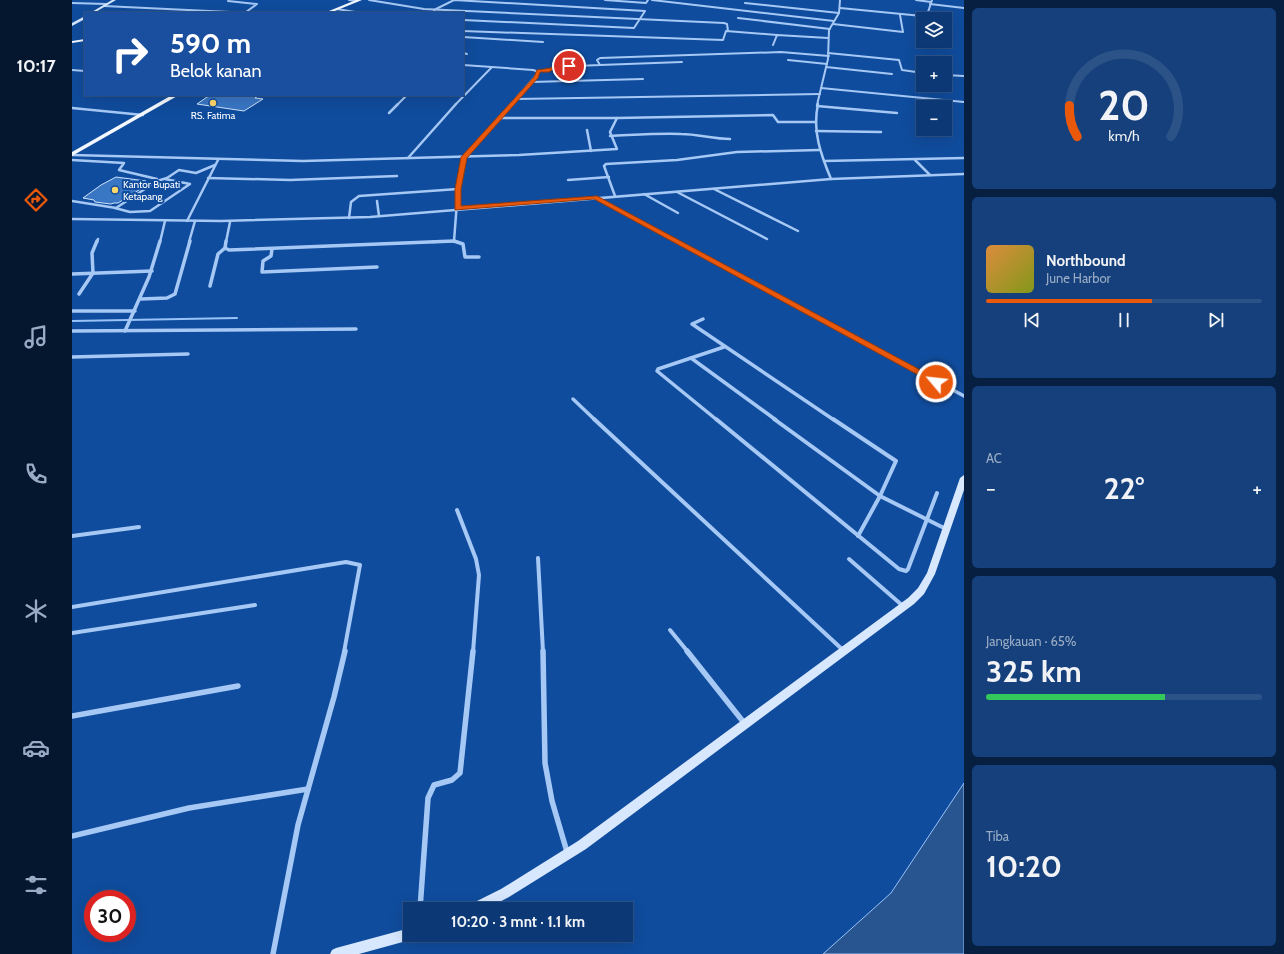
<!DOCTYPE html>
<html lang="id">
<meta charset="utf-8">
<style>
:root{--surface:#0c3976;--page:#15407b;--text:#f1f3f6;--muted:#9aacc5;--line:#2c5388;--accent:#ea580c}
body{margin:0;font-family:Cabin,sans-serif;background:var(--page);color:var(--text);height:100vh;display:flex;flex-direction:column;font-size:15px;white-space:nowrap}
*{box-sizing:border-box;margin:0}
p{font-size:13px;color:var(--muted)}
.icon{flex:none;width:22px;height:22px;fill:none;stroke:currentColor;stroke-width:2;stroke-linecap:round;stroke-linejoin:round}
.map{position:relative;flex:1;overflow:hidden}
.drawer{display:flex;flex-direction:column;gap:8px;padding:8px;background:#071f41;width:320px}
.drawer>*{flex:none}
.guide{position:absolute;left:12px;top:12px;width:380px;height:84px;border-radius:0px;box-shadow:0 4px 16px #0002,0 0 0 1px var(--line);background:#1a4fa0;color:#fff;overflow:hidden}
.buttons{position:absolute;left:844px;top:12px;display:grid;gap:8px}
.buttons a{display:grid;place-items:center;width:36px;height:36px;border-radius:0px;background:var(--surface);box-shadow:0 4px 16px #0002,0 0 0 1px var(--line);font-size:20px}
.speed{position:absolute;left:12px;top:890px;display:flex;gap:8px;font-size:20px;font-weight:700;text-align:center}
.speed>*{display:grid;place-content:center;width:52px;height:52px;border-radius:50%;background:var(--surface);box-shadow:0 4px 16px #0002,0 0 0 1px var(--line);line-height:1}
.speed .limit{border:6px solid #d22;background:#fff;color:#111}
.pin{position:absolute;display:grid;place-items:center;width:34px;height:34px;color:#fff;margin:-17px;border:2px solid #fff;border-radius:50%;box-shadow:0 1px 4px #0007}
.me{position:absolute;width:44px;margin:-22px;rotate:298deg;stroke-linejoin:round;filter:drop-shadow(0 0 3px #0008)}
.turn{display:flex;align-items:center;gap:14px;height:84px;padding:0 20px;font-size:18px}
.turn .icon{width:52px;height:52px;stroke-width:2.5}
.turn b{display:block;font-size:28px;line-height:34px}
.big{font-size:30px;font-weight:800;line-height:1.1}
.drawer .card{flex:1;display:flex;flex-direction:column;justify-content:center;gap:6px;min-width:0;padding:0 14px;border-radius:6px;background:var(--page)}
.drawer .dial{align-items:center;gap:0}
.dial svg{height:104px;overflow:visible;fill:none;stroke:var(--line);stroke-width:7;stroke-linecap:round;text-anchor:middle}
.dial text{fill:var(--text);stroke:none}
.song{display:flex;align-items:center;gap:12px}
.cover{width:48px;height:48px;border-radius:6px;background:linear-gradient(135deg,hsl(30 70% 55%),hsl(70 70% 35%))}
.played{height:4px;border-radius:2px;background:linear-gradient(90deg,var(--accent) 60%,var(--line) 60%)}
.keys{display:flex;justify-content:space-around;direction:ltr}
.heat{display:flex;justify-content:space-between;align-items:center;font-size:22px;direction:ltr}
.charge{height:6px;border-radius:3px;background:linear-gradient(90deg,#34c759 65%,var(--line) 0)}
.trip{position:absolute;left:331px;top:902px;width:230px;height:40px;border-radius:0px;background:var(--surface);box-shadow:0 4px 16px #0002,0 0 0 1px var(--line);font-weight:800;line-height:40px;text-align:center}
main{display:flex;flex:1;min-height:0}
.menu{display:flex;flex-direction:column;width:72px;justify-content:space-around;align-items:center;background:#05172f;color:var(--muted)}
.menu .icon{width:28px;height:28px}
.menu .selected{color:var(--accent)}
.menu b{font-size:18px;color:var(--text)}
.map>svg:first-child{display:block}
.water{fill:#285490;stroke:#98c3f8}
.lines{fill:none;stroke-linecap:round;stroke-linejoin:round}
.stream{stroke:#98c3f8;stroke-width:2}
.building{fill:#3976c4;stroke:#cfe3fe}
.street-far4{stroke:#a6c8f5;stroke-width:2}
.street-far3{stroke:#a6c8f5;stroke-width:2.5}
.street-far2{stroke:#a6c8f5;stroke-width:3.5}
.street-far1{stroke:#a6c8f5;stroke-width:4}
.street{stroke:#a6c8f5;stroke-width:5.5}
.secondary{fill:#d6e7fe;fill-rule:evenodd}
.primary{fill:#f4f8ff;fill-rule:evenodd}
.route{fill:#ea580c;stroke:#983908}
.poi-dot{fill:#ffd66a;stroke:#104c9d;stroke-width:1.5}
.labels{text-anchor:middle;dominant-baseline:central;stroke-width:4;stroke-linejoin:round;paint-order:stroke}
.far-poi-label{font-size:10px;fill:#fff;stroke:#104c9d}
</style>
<main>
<nav class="menu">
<b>10:17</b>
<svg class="icon selected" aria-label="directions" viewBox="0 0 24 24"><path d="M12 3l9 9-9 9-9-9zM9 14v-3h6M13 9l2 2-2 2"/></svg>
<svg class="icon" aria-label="music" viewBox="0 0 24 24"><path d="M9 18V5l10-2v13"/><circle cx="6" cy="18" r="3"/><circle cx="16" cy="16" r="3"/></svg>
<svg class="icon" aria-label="phone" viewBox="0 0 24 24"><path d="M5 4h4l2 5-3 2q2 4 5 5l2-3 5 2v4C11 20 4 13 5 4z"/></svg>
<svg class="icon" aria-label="climate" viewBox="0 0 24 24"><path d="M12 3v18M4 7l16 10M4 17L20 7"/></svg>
<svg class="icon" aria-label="car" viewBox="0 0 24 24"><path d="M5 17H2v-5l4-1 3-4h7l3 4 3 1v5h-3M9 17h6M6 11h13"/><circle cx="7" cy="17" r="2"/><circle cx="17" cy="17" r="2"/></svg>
<svg class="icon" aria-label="filters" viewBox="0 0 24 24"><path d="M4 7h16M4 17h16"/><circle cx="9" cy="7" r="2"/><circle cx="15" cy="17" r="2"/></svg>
</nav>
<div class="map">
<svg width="892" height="954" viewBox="0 0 892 954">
<rect width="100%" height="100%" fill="#104c9d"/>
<polygon class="water" points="892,783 892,954 751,954 819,893"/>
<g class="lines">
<polyline class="stream" points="0,321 165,318"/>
</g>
<g class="building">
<polygon points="138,95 187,95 183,98 191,99 172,111 125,104"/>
<polygon points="44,177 74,181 70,184 75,185 46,203 42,203 39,204 23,202 22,200 11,198 29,185"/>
</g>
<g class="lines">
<g class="street-far4">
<polyline points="277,0 285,1"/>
<polyline points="297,0 352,9 652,23 655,24 656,31"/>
<polyline points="533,0 574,3 576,0"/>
<polyline points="580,0 762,21"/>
<polyline points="844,0 859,2"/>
<polyline points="156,1 185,4 174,12"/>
<polyline points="0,3 34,4"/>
<polyline points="673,3 767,13"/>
<polyline points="858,4 892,8"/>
<polyline points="32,6 179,13"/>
<polyline points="768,8 850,16 855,15 860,0"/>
<polyline points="265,9 289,13"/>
<polyline points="362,10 382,0 573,11 562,28 391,20"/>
<polyline points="666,18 758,29"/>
<polyline points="761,24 831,32 828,15"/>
<polyline points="391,31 651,40 654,31 705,35"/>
<polyline points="391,37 471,42"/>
<polyline points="701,45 705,35 756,38"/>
<polyline points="391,53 395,54"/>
<polyline points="756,53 827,60 830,70 851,73"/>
<polyline points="716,60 755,64"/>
<polyline points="391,65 461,70 467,72 438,105"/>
<polyline points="528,65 610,62"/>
<polyline points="754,67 820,74"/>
<polyline points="0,70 13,71"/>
<polyline points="467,71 476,71 481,67 528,65 525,60 528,58 709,52 757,56"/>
<polyline points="873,75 892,76"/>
<polyline points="459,82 571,79"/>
<polyline points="749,88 892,102"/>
<polyline points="444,99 748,94"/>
<polyline points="325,105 335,95"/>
<polyline points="383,105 420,67"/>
<polyline points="745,105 756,59 757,30 767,13 768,0"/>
</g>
<g class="street-far3">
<path d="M746,104C740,131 749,155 759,179"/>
<polyline points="745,106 825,113"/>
<polyline points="0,108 71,115"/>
<polyline points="317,113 326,104"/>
<polyline points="545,118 701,115 706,122 744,122"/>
<polyline points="515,130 519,151"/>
<polyline points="744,131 809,132"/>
<path d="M538,136C562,135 586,133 609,134C626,134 641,139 658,139"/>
<polyline points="0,155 231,161 447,155 545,149 538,132 545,118 426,118"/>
<polyline points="336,158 384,104"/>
<polyline points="0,160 52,163 47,170 85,179 85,181 44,208 0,201"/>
<polyline points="843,160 858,175"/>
<polyline points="752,161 892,158"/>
<polyline points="136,178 218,180 325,176"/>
<polyline points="496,180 537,177"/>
<polyline points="85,181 95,178 107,170 124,173 143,165"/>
<polyline points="642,189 726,231"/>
<polyline points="605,192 695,239"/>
<polyline points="572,194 606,213"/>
<polyline points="543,196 532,166 534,164 605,160 665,152 747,150"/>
<polyline points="523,197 606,242"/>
<polyline points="305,201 307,216"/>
<polyline points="43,208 58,212 78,211 118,184 93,179"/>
<polyline points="277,218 279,202 287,196 386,189"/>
<polyline points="0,219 149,221 298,217 759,179 892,174"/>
<polyline points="115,221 146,160"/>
<polyline points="382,241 385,242"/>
<polyline points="25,242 26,239"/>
<polyline points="88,242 93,221"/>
<polyline points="117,242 123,221"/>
<polyline points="154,242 158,222"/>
<polyline points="360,242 382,241 386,189 392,157 439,104"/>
</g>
<g class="street-far2">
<polyline points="154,241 153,248 157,250 382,241"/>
<polyline points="382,241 391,244 393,257 407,257"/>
<polyline points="604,241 892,396"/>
<polyline points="200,249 199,256 191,261 190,272 305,267"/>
<polyline points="0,274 80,271"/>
<polyline points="138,286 146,254 153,248"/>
<polyline points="7,294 21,273 20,253 25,241"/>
<polyline points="69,299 95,298 103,294 118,241"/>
<polyline points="0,311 63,311"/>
<polyline points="631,319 620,324 762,420"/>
<polyline points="0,331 284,329"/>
<polyline points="53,331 77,277 88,241"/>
<polyline points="0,357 116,354"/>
<polyline points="619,358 704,420"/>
<polyline points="501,399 523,420"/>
<polyline points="645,420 585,371 586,369 652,347"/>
</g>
<g class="street-far1">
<polyline points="522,419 772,651"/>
<polyline points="644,419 827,569 834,571 836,569 865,493"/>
<polyline points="702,419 808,496 874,529"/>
<polyline points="761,419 824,461 808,496 786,536"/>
<polyline points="385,510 404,559 407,575 401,652"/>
<polyline points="0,536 67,527"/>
<polyline points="466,558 471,652"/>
<polyline points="777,559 831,606"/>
<polyline points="0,607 274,562 288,565 272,652"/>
<polyline points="598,630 616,652"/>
<polyline points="0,633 183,605"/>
</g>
<g class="street">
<polyline points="471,651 473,763 480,801 495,852"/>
<polyline points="615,651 673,724"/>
<polyline points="0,716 166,686"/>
<polyline points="0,836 117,808 236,789"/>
<polyline points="348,909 356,798 362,785 380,780 388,773 401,651"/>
<polyline points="201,954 226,825 262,697 273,651"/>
</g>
<g class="secondary">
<polygon points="40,0 44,0 22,13 18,13"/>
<polygon points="13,16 13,19 0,26 0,23"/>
<polygon points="892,475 892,490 863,574 852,594 842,604 514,849 437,897 414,909 395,909 397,905 429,889 506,841 836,598 846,588 855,573 888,478"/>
<polygon points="338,928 338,935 344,935 342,938 338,940 287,954 258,954 260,950 264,948"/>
</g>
<g class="primary">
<polygon points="284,0 290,0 258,13 252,13"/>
<polygon points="13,39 13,41 0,43 0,41"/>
<polygon points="100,95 107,95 0,156 0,152"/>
</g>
</g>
<path class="route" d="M497,65L499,67L482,69L477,72H468L466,78L395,158L389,189V206L525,196L867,380V383H861L522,199L383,210V189L389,157L462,77L465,70C476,69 485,66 497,65Z"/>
<g class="poi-dot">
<circle cx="141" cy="103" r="4"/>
<circle cx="43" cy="190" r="4"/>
</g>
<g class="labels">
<g class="far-poi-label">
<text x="141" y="115">RS. Fatima</text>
<text x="51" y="184" text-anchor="start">Kantor Bupati<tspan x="51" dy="12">Ketapang</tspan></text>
</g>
</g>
</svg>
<div class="buttons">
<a><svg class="icon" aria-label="layers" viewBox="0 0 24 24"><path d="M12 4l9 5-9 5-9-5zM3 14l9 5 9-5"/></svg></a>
<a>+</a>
<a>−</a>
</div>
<div class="speed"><div class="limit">30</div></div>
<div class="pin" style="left:497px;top:66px;background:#d93025"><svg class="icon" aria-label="arrive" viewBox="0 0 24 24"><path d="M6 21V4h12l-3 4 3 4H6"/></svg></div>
<svg class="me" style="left:864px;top:382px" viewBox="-20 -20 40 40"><circle r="17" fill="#ea580c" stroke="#fff" stroke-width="3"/><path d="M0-11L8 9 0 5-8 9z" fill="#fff"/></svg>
<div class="trip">10:20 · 3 mnt · 1.1 km</div>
<div class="guide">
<div class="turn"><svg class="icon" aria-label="right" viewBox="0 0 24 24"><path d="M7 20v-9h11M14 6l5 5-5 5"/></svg><div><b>590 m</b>Belok kanan</div></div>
</div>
</div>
<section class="drawer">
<div class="card dial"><svg viewBox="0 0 100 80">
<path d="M14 69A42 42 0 1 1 86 69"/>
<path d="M14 69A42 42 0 0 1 8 45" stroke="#ea580c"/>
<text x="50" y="56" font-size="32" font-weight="700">20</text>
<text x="50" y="72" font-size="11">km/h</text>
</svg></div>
<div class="card">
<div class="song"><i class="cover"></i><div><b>Northbound</b><p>June Harbor</p></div></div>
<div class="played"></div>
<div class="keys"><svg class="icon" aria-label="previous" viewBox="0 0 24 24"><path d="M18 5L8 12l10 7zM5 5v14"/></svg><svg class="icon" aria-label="pause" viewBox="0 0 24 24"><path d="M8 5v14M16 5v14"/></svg><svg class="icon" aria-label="next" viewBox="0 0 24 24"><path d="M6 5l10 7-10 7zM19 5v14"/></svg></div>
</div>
<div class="card"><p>AC</p>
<div class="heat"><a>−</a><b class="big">22°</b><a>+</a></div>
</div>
<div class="card"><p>Jangkauan · 65%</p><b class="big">325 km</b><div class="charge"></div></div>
<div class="card"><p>Tiba</p><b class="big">10:20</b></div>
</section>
</main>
